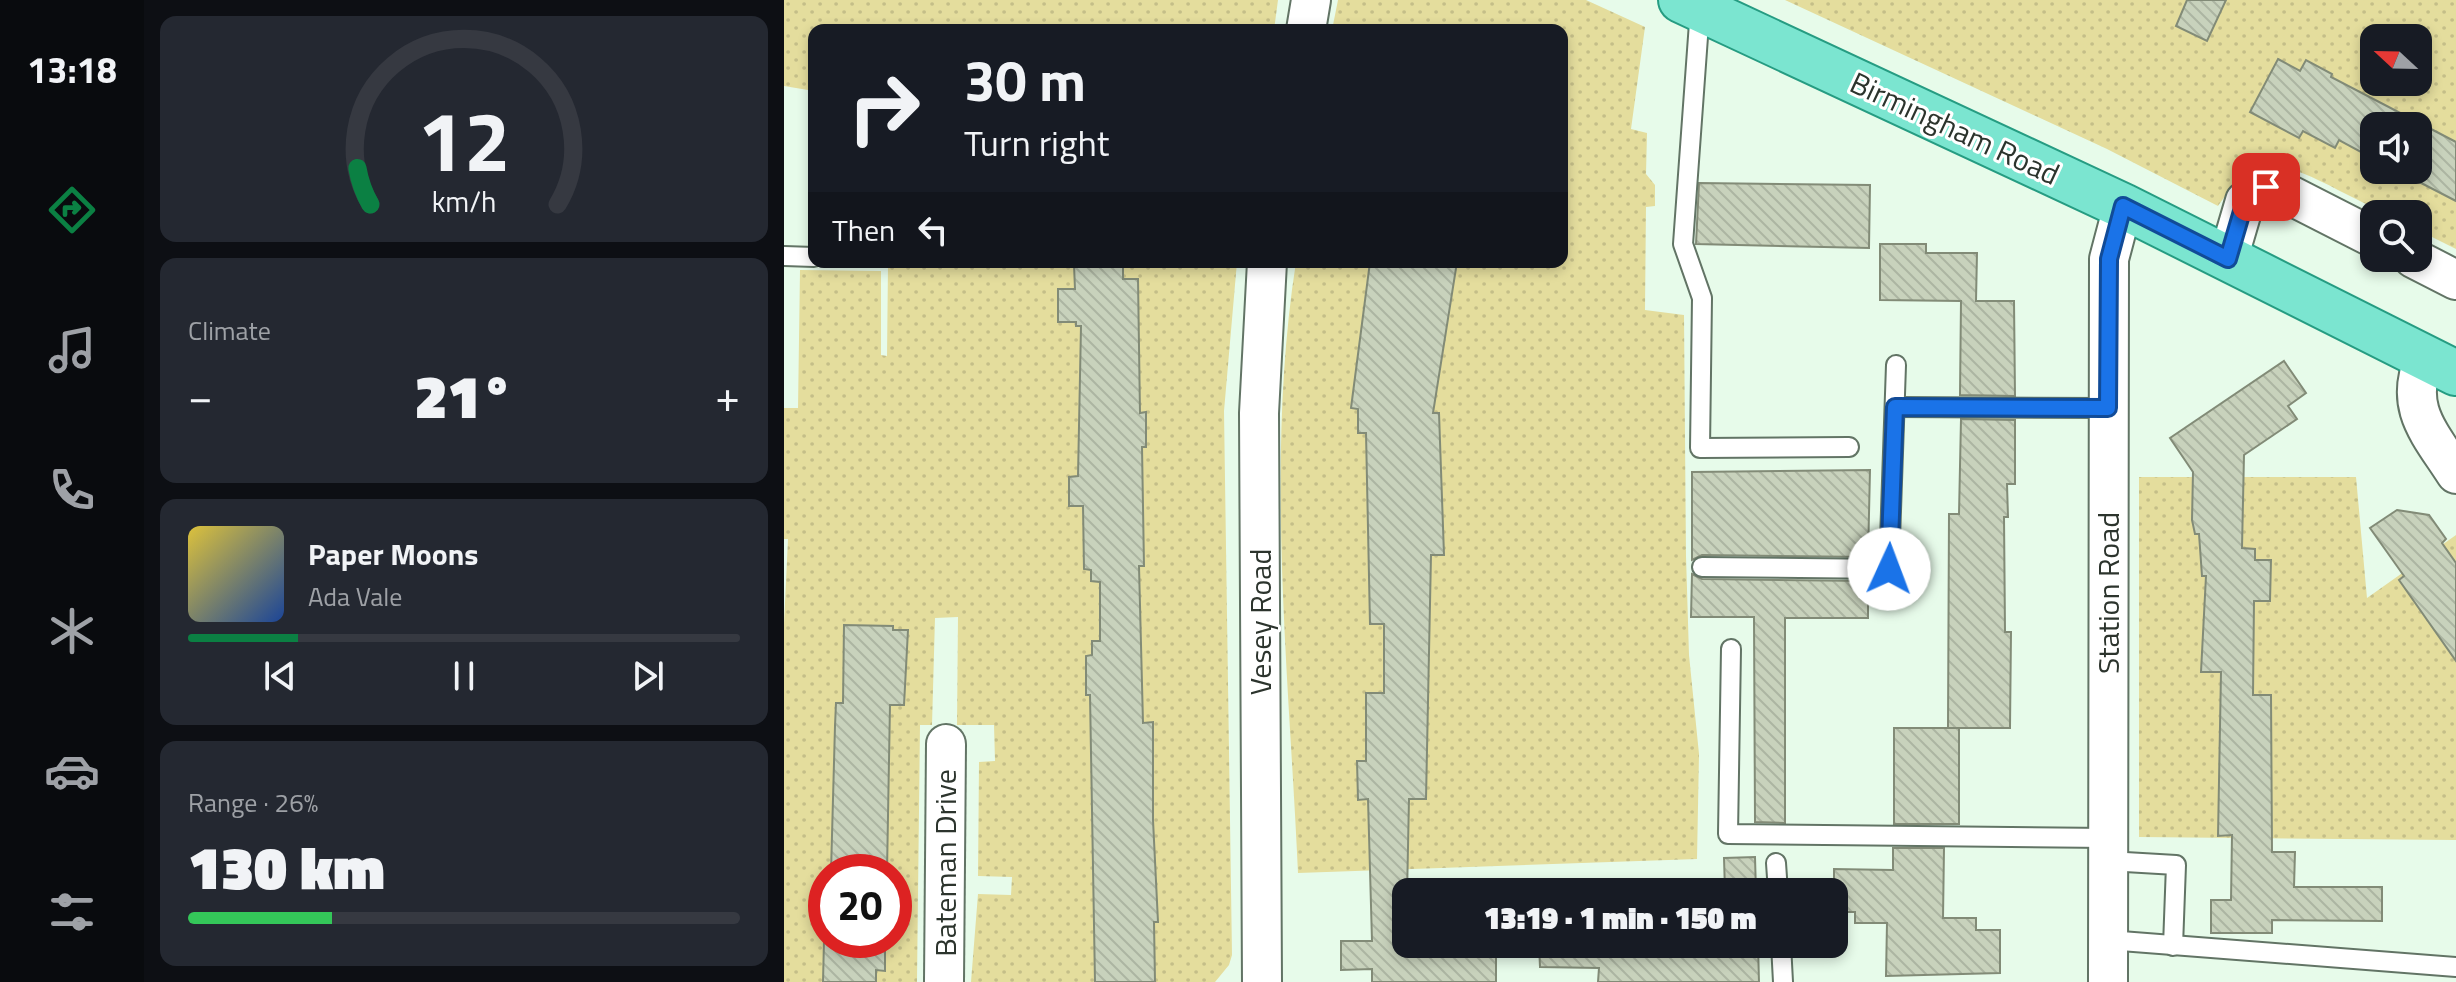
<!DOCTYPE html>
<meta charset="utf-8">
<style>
:root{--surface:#171b24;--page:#242831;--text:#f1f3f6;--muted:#9ea1a6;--line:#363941;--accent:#0b8043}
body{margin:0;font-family:"Titillium Web",sans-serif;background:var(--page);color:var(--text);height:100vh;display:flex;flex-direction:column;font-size:30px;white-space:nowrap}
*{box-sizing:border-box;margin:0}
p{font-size:26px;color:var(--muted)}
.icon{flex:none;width:44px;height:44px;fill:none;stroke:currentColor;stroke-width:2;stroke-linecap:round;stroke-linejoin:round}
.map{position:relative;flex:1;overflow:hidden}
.drawer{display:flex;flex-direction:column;gap:16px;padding:16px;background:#0d0f14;width:640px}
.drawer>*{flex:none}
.top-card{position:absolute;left:24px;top:24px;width:760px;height:244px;border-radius:16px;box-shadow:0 4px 12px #0003;background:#171b24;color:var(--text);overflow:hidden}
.needle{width:52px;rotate:292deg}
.tools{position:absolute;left:1576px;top:24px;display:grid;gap:16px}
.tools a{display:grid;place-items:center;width:72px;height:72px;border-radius:16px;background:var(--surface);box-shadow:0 4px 12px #0003;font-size:40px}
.speed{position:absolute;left:24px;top:854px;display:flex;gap:16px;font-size:40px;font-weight:700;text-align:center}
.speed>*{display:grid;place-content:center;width:104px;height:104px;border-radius:50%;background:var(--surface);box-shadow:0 4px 12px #0003;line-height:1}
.speed .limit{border:12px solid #d22;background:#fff;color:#111}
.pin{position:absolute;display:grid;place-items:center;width:68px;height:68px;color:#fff;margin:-34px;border-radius:16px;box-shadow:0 4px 12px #0006}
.me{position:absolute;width:88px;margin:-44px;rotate:2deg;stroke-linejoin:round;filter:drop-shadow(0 0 6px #0008)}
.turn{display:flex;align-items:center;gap:28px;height:168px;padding:0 24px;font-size:36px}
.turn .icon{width:104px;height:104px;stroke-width:2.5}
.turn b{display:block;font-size:56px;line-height:68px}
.then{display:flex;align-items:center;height:76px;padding:0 24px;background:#0003;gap:16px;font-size:30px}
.big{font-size:60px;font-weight:800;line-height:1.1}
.drawer .card{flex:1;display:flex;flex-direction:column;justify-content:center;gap:12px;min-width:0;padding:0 28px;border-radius:16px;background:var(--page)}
.drawer .dial{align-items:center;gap:0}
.dial svg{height:208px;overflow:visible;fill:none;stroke:var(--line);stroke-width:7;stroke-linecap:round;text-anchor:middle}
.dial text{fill:var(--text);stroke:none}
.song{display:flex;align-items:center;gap:24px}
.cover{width:96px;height:96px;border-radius:12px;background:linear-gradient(135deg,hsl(50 70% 55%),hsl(220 70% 35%))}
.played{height:8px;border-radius:4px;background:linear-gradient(90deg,var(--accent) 20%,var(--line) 20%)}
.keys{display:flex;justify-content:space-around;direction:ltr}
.heat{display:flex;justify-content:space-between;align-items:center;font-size:44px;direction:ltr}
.charge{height:12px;border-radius:6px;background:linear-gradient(90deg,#34c759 26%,var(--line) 0)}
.trip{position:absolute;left:608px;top:878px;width:456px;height:80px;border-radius:16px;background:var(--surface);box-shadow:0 4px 12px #0003;font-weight:800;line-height:80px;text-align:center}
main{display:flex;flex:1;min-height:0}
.menu{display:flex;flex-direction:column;width:144px;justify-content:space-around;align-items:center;background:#090b0e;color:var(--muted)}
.menu .icon{width:56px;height:56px}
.menu .active{color:var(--accent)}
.menu b{font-size:36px;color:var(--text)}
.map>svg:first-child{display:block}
.grass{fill:url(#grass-dots);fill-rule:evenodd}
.building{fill:url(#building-back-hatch);stroke:#828b77;stroke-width:2}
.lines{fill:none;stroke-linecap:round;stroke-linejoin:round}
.lane-casing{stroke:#627465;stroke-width:22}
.street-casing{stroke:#627465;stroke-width:42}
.primary-casing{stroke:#269c82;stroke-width:48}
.lane{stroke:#fff;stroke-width:18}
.street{stroke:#fff;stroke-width:38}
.primary{stroke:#7be5d0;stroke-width:44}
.route-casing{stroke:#114b97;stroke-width:20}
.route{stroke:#1a73e8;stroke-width:14}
.labels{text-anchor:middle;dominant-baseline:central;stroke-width:6;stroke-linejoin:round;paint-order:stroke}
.street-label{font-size:30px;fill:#2c342d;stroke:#fff}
</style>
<main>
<nav class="menu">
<b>13:18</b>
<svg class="icon active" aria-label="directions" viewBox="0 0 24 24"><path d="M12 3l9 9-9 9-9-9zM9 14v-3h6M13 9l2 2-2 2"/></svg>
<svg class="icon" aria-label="music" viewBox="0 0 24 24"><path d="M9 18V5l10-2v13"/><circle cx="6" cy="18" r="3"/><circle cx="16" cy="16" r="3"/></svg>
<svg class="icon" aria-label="phone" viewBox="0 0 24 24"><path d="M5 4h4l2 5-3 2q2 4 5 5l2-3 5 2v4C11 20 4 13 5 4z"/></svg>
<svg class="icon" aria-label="climate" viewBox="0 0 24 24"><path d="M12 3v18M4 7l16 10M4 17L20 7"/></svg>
<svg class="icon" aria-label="car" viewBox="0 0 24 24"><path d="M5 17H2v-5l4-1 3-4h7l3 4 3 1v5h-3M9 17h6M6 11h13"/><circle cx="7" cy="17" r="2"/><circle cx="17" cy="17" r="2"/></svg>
<svg class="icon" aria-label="filters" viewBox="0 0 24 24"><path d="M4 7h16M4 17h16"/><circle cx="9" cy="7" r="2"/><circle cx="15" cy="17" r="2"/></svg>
</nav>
<section class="drawer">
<div class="card dial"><svg viewBox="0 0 100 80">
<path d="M14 69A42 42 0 1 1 86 69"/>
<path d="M14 69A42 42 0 0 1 9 55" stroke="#0b8043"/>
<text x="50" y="56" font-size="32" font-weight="700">12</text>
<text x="50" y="72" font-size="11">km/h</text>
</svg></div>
<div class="card"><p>Climate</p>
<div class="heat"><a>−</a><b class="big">21°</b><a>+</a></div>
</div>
<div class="card">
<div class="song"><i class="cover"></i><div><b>Paper Moons</b><p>Ada Vale</p></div></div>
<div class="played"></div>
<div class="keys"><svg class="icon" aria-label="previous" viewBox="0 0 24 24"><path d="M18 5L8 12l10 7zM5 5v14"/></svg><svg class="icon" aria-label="pause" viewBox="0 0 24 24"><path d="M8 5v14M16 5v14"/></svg><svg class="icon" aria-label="next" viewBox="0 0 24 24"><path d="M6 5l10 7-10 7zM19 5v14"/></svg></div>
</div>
<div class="card"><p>Range · 26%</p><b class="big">130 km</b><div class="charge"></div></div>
</section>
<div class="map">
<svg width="1672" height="982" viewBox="0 0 1672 982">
<defs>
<pattern id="grass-dots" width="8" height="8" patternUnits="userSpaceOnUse" patternTransform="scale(2)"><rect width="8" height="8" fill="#e4dd9d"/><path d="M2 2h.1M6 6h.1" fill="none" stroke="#c4be88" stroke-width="1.8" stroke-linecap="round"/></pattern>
<pattern id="building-back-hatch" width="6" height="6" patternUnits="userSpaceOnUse" patternTransform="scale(2)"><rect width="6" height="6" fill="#c8d2bc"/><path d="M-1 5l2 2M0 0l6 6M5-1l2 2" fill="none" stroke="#acb5a2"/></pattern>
</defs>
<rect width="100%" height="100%" fill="#e7fbea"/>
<g class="grass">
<polygon points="0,0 494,0 490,30 30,30 30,91 0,86"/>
<path d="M554,0H802L861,27L847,129L863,133L862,174L871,185V206L862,207L861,310L900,315L902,556L905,655L915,754L913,859L514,873C505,674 481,459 512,262H778V30H548Z"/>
<path d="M1001,0H1672V249L1634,230V214C1624,214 1612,216 1603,214C1593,212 1583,204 1574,200C1518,173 1478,140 1434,206L1323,149ZM1590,38H1634V82H1590ZM1590,126H1634V170H1590Z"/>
<path d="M108,262H453L440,411L448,955L445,965L431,982H187L194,894L227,895L228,877L194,876L195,762L211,761L210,725H173L174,617L151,618L148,725H136L133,982H0V624L4,539H0V408H14L16,270L97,271V355L103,356L104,265ZM42,872H110V940H42Z"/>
<polygon points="1355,477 1572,477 1583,598 1672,535 1672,840 1355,837"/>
</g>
<g class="building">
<polygon points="1403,0 1442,0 1423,41 1392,26"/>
<polygon points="1494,59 1516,71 1522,60 1548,74 1547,77 1672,142 1672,201 1612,170 1634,170 1634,126 1590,126 1590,159 1555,140 1551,148 1519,131 1515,138 1466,112"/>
<polygon points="915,183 1086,185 1085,248 912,244"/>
<polygon points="1096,244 1142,244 1142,253 1193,253 1192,301 1230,301 1231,396 1176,395 1177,301 1096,300"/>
<polygon points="586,262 673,262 649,413 655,413 660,555 647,555 642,799 625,799 622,944 712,944 712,982 588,982 588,969 557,970 557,941 588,941 584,799 574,800 573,761 582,761 582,693 600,693 600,624 586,624 582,433 574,433 574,409 567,408"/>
<polygon points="339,264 339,279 354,279 356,413 362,412 362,447 358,447 360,566 355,566 359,723 369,722 369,820 374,922 370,922 371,982 311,982 306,695 302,695 302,656 308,655 308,641 316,641 316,582 307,581 307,570 300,569 299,506 285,506 285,477 294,476 297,326 292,326 292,322 274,322 274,289 291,289 290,265"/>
<polygon points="1500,361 1522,393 1504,406 1513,419 1460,455 1458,548 1471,549 1471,560 1487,560 1486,601 1470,601 1469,695 1487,695 1488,852 1511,852 1510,887 1598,887 1598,921 1488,920 1488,933 1427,933 1427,900 1447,900 1448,835 1434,836 1437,672 1417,672 1422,576 1418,576 1415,534 1411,534 1408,520 1409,472 1386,438"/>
<polygon points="1177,419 1231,420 1231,484 1223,484 1224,517 1220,517 1221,632 1227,632 1226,728 1164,728 1165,514 1175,514"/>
<polygon points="1086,470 1084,557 918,555 908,560 908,472"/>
<polygon points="1613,510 1645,515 1662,539 1658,543 1672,563 1672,661 1615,580 1620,576 1586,528"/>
<polygon points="908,574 918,579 1084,581 1084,618 1001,618 1001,823 971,822 970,617 907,617"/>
<polygon points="60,625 109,626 109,630 124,630 120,705 106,705 103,872 47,872 51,726 52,703 59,703"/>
<rect x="1110" y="728" width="65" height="96"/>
<polygon points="1109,848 1160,848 1159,918 1192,918 1192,930 1216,930 1216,973 1102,976 1103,923 1071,923 1071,912 1050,912 1050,869 1109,870"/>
<polygon points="971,857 972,892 867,892 941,891 940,858"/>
<polygon points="40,940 101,940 101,971 92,970 92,982 39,982"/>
<polygon points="755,944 974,944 975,982 814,982 815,968 756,967"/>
</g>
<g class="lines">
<defs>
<g id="lane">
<polyline points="916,9 899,244 918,298 916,448 1065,447"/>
<polyline points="0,256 30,257"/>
<polyline points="1111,407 1324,408"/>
<polyline points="918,567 1105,569 1112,365"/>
<polyline points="947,649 944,834 1324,838"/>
<polyline points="1324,861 1392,865 1389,946"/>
<polyline points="992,863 994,892"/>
<polyline points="1324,940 1672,967"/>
<polyline points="997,944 999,982"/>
</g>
<g id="street">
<polyline points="522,30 527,0"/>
<polyline points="1629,258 1672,280"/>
<polyline points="1444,259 1461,201 1482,187 1496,190 1590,238"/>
<path d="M1641,357C1619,407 1645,432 1672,474"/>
<polyline points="160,982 162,744"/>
<polyline points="478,982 475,413 483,262"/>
<polyline points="1324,982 1325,259 1339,206"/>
</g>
<polyline id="primary" points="897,0 1339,206 1672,373"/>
</defs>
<use href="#lane" class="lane-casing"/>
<use href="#street" class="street-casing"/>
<use href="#primary" class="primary-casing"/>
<use href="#lane" class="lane"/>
<use href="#street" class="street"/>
<use href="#primary" class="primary"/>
</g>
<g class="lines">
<defs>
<polyline id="route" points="1105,569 1111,407 1324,408 1325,259 1339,206 1444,259 1461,201 1482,187"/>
</defs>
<use href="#route" class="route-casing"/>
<use href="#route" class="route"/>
</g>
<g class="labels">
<g class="street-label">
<text transform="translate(1171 128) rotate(25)">Birmingham Road</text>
<text transform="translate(1324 593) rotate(-90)">Station Road</text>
<text transform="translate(476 622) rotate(-90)">Vesey Road</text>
<text transform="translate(161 863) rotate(-90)">Bateman Drive</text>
</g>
</g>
</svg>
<div class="tools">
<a><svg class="needle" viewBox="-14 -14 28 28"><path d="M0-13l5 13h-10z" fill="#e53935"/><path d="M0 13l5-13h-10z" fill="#9ea1a6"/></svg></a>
<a><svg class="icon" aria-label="sound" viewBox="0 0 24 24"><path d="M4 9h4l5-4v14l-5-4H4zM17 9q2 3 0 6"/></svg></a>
<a><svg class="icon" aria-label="search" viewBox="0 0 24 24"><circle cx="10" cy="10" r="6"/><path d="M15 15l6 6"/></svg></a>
</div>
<div class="speed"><div class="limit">20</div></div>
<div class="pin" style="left:1482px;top:187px;background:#d93025"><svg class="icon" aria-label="arrive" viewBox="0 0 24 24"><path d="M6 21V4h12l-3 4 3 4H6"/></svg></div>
<svg class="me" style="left:1105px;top:569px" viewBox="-20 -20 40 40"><circle r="19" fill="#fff"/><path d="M0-13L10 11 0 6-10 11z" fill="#1a73e8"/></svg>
<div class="trip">13:19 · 1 min · 150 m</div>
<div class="top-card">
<div class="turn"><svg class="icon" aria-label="right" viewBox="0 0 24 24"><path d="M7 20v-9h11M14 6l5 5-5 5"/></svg><div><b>30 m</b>Turn right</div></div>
<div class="then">Then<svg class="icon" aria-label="left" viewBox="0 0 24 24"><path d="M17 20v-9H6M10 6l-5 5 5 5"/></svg></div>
</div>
</div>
</main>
